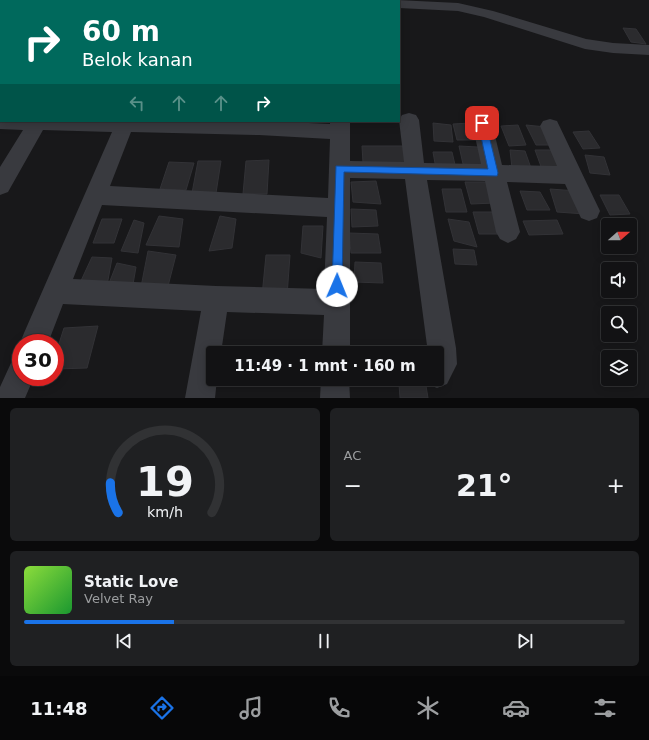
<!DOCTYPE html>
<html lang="id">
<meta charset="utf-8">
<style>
:root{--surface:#121214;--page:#1f2022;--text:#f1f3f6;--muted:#9c9ea0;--line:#313234;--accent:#1a73e8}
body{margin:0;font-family:"DejaVu Sans",sans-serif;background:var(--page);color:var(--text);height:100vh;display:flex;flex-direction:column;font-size:15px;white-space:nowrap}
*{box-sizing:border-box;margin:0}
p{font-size:13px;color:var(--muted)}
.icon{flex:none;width:22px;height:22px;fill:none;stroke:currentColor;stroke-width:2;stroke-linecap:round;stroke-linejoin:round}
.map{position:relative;height:398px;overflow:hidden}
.drawer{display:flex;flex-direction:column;gap:10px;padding:10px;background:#0a0a0b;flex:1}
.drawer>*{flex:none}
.top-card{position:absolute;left:0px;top:0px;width:400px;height:122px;box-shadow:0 2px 10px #0003,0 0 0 1px var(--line);background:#00695c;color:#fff;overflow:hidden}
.needle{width:26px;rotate:69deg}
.tools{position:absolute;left:601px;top:218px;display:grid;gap:8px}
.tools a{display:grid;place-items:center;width:36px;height:36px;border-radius:4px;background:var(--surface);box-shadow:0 2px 10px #0003,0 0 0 1px var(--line);font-size:20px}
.speed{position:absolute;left:12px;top:334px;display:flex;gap:8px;font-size:20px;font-weight:700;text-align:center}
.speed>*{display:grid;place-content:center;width:52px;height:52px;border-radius:50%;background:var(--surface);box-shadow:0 2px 10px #0003,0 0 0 1px var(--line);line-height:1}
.speed .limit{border:6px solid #d22;background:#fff;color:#111}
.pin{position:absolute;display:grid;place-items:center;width:34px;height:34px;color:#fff;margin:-17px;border-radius:8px;box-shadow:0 2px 6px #0006}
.me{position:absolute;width:44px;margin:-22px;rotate:1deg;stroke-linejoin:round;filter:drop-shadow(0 0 3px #0008)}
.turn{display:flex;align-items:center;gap:14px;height:84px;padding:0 16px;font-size:18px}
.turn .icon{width:52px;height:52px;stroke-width:2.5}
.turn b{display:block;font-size:28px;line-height:34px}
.lanes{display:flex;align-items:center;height:38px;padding:0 16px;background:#0003;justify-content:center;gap:20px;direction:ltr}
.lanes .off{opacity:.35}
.big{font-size:30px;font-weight:600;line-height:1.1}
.drawer .widget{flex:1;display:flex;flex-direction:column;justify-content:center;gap:6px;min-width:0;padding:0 14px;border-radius:6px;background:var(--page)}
.drawer .dial{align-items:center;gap:0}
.dial svg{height:104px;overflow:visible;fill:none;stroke:var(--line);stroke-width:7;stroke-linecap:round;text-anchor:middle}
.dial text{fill:var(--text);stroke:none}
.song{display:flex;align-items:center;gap:12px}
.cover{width:48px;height:48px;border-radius:6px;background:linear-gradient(135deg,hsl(90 70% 55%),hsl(130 70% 35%))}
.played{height:4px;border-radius:2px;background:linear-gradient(90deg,var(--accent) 25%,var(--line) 25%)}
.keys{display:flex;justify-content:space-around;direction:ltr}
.heat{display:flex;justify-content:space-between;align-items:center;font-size:22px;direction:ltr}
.drawer .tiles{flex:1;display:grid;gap:10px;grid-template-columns:1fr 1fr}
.widget:last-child{grid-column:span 2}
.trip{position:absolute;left:206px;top:346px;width:238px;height:40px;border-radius:4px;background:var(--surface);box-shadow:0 2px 10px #0003,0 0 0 1px var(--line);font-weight:600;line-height:40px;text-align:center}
.tab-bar{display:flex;height:64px;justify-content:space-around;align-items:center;background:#070708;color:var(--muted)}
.tab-bar .icon{width:28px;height:28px}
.tab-bar .active{color:var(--accent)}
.tab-bar b{font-size:18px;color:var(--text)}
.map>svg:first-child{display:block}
.building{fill:#2b2b2e;stroke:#323236}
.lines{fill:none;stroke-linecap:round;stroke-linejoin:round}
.minor{fill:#393a3f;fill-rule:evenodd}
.route{fill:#1a73e8;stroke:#114b97}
</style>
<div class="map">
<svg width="649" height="398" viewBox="0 0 649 398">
<rect width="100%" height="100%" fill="#18181a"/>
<g class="building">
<polygon points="623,28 636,29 646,44 631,42"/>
<polygon points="433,123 451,125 453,142 434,141"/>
<polygon points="471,123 477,140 457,140 453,124"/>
<polygon points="518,125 526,145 509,146 501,126"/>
<polygon points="526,125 546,127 555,145 536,145"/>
<polygon points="589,131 600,148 583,149 573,132"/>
<polygon points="362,146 407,146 410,165 363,163"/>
<polygon points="459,146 478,147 485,166 463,164"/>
<polygon points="510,150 525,151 532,171 512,168"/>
<polygon points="535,150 553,150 562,172 543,172"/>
<polygon points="433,152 452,152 456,169 436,169"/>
<polygon points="585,155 604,157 610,175 590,173"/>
<polygon points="269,160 267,194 243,194 246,161"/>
<polygon points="198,161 221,161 216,193 192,193"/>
<polygon points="169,162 194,163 186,190 160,189"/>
<polygon points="376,181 381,204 353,202 351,182"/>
<polygon points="465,182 488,182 495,203 471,204"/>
<polygon points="442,189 461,189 467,212 446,212"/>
<polygon points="550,189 577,191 585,214 557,212"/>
<polygon points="520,191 540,192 550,210 527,210"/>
<polygon points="600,195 619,195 630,214 610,215"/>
<polygon points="351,209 376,210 378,226 352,227"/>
<polygon points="473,212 496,212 502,234 479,234"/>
<polygon points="159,216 183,219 179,247 146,245"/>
<polygon points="220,216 236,219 232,248 209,251"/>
<polygon points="102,219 122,219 114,243 93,243"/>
<polygon points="448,219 469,222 477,247 454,241"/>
<polygon points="134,220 144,223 138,253 121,251"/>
<polygon points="557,220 563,234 529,235 523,221"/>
<polygon points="303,226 323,226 321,258 301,253"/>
<polygon points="349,233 378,234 381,253 351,253"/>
<polygon points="453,249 474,250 477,265 455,264"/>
<polygon points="148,251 176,255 167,290 140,292"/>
<polygon points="266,255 290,255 287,296 262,296"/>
<polygon points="92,257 112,258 106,291 79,285"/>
<polygon points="355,262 381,263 383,283 354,282"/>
<polygon points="117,263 136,267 132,290 106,291"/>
<polygon points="98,326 87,368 55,369 55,356 64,328"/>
<polygon points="399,384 426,386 428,398 400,398"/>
</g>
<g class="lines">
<g class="minor">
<polygon points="65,0 80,0 65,1"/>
<polygon points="112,0 127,0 112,1"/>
<rect x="167" y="0" width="45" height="1"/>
<polygon points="397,0 458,3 493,11 586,39 613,43 649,45 649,55 613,53 585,49 484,17 458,11 399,8 399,1 394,1"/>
<path d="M409,113L416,115L419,120L424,163L481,164L472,123L475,118L482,116L489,118L492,123L502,165L557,166L540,126L543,121L550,119L557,121L600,211L597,218L589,221L581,218L565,184L507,182L520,232L516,239L508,243L500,239L496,232L485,181L427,180L456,348L457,364L447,384L437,388L427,384L425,379H437V353H428L405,179L350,178V353H322L324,315L227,312L221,353H213V379H217L215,398H185L201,311L63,304L48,343H21V345L20,343L24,333L112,132L43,130L8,192L0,195V167L23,130L0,129V115L1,121H265L330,124V121H350V161L404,162L399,120L402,115ZM131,132L259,135L330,139L328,198L110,186ZM102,205L327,217L324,289L216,286L73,279Z"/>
<polygon points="21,359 21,377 34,377 25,398 0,398 0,387 11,363"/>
<polygon points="321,379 349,379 350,398 320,398"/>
</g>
</g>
<polygon class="route" points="482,120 486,123 498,173 497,176 344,172 342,286 341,290 337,292 333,290 332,286 336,166 488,169 478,123"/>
</svg>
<div class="tools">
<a><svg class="needle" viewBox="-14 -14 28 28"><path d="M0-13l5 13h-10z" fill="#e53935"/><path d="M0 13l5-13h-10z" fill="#9c9ea0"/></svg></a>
<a><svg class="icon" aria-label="sound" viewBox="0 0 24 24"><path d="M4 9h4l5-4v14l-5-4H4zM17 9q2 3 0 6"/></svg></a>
<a><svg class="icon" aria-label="search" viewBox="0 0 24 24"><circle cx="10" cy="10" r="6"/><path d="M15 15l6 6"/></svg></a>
<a><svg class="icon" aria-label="layers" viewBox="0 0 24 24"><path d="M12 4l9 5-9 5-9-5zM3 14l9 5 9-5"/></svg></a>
</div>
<div class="speed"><div class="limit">30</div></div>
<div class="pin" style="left:482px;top:123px;background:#d93025"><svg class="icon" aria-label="arrive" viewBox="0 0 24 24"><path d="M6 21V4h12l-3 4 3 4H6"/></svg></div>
<svg class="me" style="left:337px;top:286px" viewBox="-20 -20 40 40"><circle r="19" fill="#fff"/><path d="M0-13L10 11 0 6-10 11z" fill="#1a73e8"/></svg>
<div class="trip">11:49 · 1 mnt · 160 m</div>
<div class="top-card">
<div class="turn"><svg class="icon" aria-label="right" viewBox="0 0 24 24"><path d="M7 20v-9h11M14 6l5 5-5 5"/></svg><div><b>60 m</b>Belok kanan</div></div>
<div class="lanes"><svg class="icon off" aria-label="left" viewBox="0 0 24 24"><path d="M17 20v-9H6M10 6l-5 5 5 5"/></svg><svg class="icon off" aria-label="ahead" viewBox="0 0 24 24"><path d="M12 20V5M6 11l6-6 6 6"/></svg><svg class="icon off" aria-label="ahead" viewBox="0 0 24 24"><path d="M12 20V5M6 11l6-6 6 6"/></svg><svg class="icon" aria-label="right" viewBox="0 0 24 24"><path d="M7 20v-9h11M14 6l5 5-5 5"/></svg></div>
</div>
</div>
<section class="drawer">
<div class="tiles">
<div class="widget dial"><svg viewBox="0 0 100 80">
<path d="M14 69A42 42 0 1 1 86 69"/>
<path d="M14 69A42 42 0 0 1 8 46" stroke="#1a73e8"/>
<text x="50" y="56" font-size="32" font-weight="700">19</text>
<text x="50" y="72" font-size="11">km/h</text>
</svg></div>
<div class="widget"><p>AC</p>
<div class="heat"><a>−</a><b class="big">21°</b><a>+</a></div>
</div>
<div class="widget">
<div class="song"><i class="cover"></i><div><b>Static Love</b><p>Velvet Ray</p></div></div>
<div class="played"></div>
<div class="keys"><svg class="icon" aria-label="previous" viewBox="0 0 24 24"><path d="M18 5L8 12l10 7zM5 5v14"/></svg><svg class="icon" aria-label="pause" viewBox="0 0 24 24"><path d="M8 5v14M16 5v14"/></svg><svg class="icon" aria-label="next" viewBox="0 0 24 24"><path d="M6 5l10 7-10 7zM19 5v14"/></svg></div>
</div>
</div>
</section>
<nav class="tab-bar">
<b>11:48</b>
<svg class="icon active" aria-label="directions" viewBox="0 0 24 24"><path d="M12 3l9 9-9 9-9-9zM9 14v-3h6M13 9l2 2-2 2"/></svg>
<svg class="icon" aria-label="music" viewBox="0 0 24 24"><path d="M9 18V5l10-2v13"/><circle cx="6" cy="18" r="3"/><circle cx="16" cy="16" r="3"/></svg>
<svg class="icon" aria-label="phone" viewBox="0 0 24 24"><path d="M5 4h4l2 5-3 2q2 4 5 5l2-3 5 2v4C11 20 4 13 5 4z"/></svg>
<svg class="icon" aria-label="climate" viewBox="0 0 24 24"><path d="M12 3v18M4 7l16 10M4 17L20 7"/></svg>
<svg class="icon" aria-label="car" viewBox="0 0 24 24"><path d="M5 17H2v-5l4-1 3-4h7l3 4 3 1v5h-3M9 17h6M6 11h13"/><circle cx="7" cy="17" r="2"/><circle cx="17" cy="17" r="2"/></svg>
<svg class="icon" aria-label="filters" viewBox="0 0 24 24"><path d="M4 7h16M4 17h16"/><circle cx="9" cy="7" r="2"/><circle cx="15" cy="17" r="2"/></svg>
</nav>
